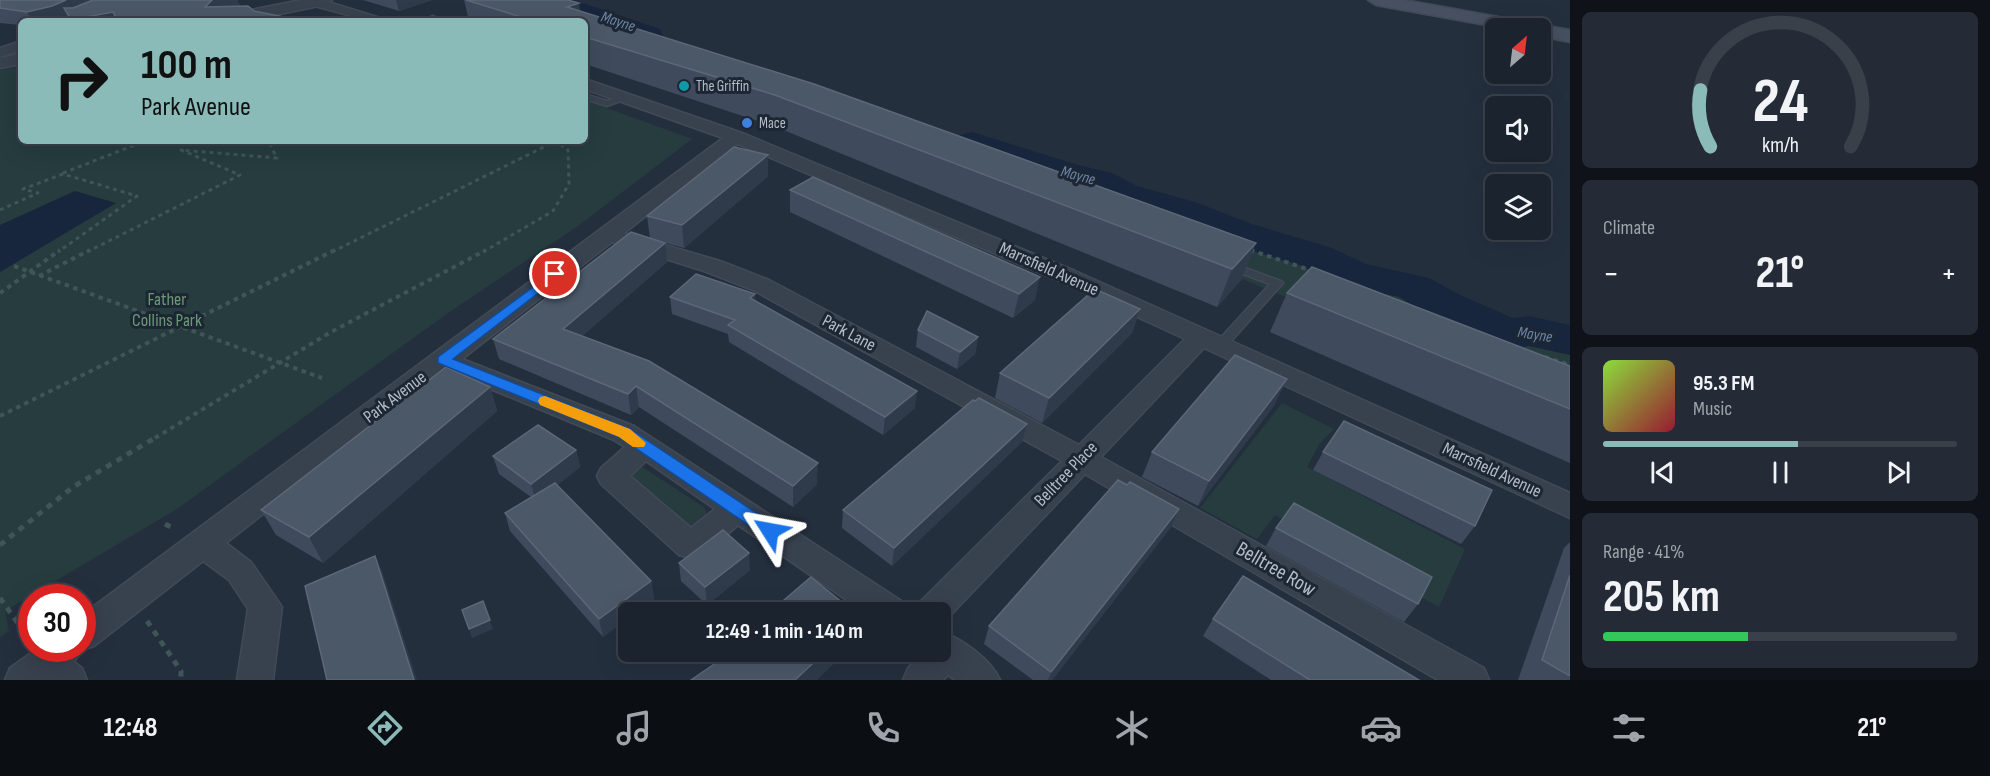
<!DOCTYPE html>
<meta charset="utf-8">
<style>
:root{--surface:#1b232e;--page:#242b36;--text:#f1f3f6;--muted:#a0a4aa;--line:#39404a;--accent:#8bbbb9}
body{margin:0;font-family:"Sofia Sans Condensed",sans-serif;background:var(--page);color:var(--text);height:100vh;display:flex;flex-direction:column;font-size:22px;white-space:nowrap}
*{box-sizing:border-box;margin:0}
p{font-size:20px;color:var(--muted)}
.icon{flex:none;width:33px;height:33px;fill:none;stroke:currentColor;stroke-width:2;stroke-linecap:round;stroke-linejoin:round}
.map{position:relative;flex:1;overflow:hidden}
.panel{display:flex;flex-direction:column;gap:12px;padding:12px;background:#0f1319;width:420px}
.panel>*{flex:none}
.guide{position:absolute;left:18px;top:18px;width:570px;height:126px;border-radius:9px;box-shadow:0 6px 24px #0002,0 0 0 2px var(--line);background:#8bbbb9;color:#111;overflow:hidden}
.needle{width:39px;rotate:28deg}
.controls{position:absolute;left:1485px;top:18px;display:grid;gap:12px}
.controls a{display:grid;place-items:center;width:66px;height:66px;border-radius:9px;background:var(--surface);box-shadow:0 6px 24px #0002,0 0 0 2px var(--line);font-size:30px}
.speed{position:absolute;left:18px;top:584px;display:flex;gap:12px;font-size:30px;font-weight:700;text-align:center}
.speed>*{display:grid;place-content:center;width:78px;height:78px;border-radius:50%;background:var(--surface);box-shadow:0 6px 24px #0002,0 0 0 2px var(--line);line-height:1}
.speed .limit{border:9px solid #d22;background:#fff;color:#111}
.pin{position:absolute;display:grid;place-items:center;width:51px;height:51px;color:#fff;margin:-26px;border:3px solid #fff;border-radius:50%;box-shadow:0 2px 6px #0007}
.me{position:absolute;width:66px;margin:-33px;rotate:304deg;stroke-linejoin:round;filter:drop-shadow(0 0 4px #0008)}
.turn{display:flex;align-items:center;gap:21px;height:126px;padding:0 24px;font-size:27px}
.turn .icon{width:78px;height:78px;stroke-width:2.5}
.turn b{display:block;font-size:42px;line-height:51px}
.big{font-size:45px;font-weight:700;line-height:1.1}
.panel .tile{flex:1;display:flex;flex-direction:column;justify-content:center;gap:9px;min-width:0;padding:0 21px;border-radius:9px;background:var(--page)}
.panel .dial{align-items:center;gap:0}
.dial svg{height:156px;overflow:visible;fill:none;stroke:var(--line);stroke-width:7;stroke-linecap:round;text-anchor:middle}
.dial text{fill:var(--text);stroke:none}
.song{display:flex;align-items:center;gap:18px}
.cover{width:72px;height:72px;border-radius:9px;background:linear-gradient(135deg,hsl(90 70% 55%),hsl(350 70% 35%))}
.played{height:6px;border-radius:3px;background:linear-gradient(90deg,var(--accent) 55%,var(--line) 55%)}
.keys{display:flex;justify-content:space-around;direction:ltr}
.heat{display:flex;justify-content:space-between;align-items:center;font-size:33px;direction:ltr}
.charge{height:9px;border-radius:4px;background:linear-gradient(90deg,#34c759 41%,var(--line) 0)}
.trip{position:absolute;left:618px;top:602px;width:333px;height:60px;border-radius:9px;background:var(--surface);box-shadow:0 6px 24px #0002,0 0 0 2px var(--line);font-weight:700;line-height:60px;text-align:center}
.menu{display:flex;height:96px;justify-content:space-around;align-items:center;background:#0b0e12;color:var(--muted)}
.menu .icon{width:42px;height:42px}
.menu .active{color:var(--accent)}
.menu b{font-size:27px;color:var(--text)}
main{display:flex;flex:1;min-height:0}
.map>svg:first-child{display:block}
.green{fill:#263c3f}
.water{fill:#17263c}
.lines{fill:none;stroke-linecap:round;stroke-linejoin:round}
.river{fill:#17263c;fill-rule:evenodd}
.service-casing{stroke:#414a57;stroke-width:3}
.minor-casing{stroke:#414a57;stroke-width:3}
.tertiary-casing{stroke:#414a57;stroke-width:3}
.secondary-casing{stroke:#414a57;stroke-width:3}
.path-far2{stroke:#3f5557;stroke-width:3;stroke-dasharray:4 4;stroke-linecap:butt}
.path-far1{stroke:#3f5557;stroke-width:4;stroke-dasharray:4.5 4.5;stroke-linecap:butt}
.path{stroke:#3f5557;stroke-width:5;stroke-dasharray:6 6;stroke-linecap:butt}
.service{fill:#38414e;fill-rule:evenodd}
.minor{fill:#38414e;fill-rule:evenodd}
.tertiary{fill:#38414e;fill-rule:evenodd}
.secondary{fill:#465061;fill-rule:evenodd}
.wall{fill:#3f4b5c}
.shaded-wall{fill:#2f3b4b}
.building{fill:#4b5868;stroke:#5c6777;stroke-width:1.5}
.route{fill:#1a73e8;stroke:#114b97;stroke-width:1.5}
.slow{fill:#f59e0b}
.culture-dot{fill:#0f9aa8;stroke:#1d2633;stroke-width:2}
.shop-dot{fill:#3f7fe0;stroke:#1d2633;stroke-width:2}
.labels{text-anchor:middle;dominant-baseline:central;stroke-width:6;stroke-linejoin:round;paint-order:stroke}
.far-poi-label{font-size:15px;fill:#b4bcc9;stroke:#1d2633;text-anchor:start}
.far-water-label{font-size:16px;font-style:italic;fill:#6d86a8;stroke:#1d2633}
.street-label{font-size:18px;fill:#b4bcc9;stroke:#1d2633}
.park-label{font-size:18px;fill:#6b9a76;stroke:#1d2633}
.near-street-label{font-size:21px;fill:#b4bcc9;stroke:#1d2633}
</style>
<main>
<div class="map">
<svg width="1570" height="680" viewBox="0 0 1570 680">
<rect width="100%" height="100%" fill="#242f3e"/>
<g class="green">
<polygon points="555,14 610,27 840,96 1570,349 1570,412 832,113 585,21"/>
<polygon points="21,66 21,141 585,141 585,100 692,139 578,226 448,313 177,509 5,611 9,631 0,638 0,70"/>
<polygon points="1282,403 1334,429 1320,443 1307,467 1465,549 1439,607 1275,515 1257,539 1200,508"/>
<polygon points="641,466 705,508 707,514 693,527 682,526 634,479 632,474"/>
</g>
<polygon class="water" points="75,191 116,203 0,272 0,225"/>
<g class="lines">
<g class="river">
<polygon points="538,0 574,0 660,29 663,35 660,41 650,43 640,41 541,5"/>
<polygon points="972,132 1078,165 1112,173 1137,186 1195,202 1252,224 1332,248 1366,264 1429,278 1462,296 1513,318 1529,316 1570,325 1570,355 1529,346 1514,348 1481,339 1430,316 1399,297 1338,284 1302,266 1224,242 1167,218 1111,202 1087,189 1055,182 960,149 955,142 960,135"/>
</g>
<defs>
<g id="service">
<polygon points="433,16 435,17 435,19 421,21"/>
<polygon points="585,94 607,101 624,96 628,98 607,106 585,99"/>
<polygon points="1231,263 1281,281 1283,283 1224,349 1216,349 1214,346 1216,343 1270,284 1227,268 1226,266"/>
</g>
<g id="minor">
<polygon points="310,0 322,0 390,21 370,21 311,5"/>
<polygon points="21,41 21,50 0,57 0,48"/>
<path d="M585,79L742,133L1075,271L1570,493V518L1204,348L1101,457L1484,668L1489,680H1438L1085,474L944,622L940,624V612H915L920,602L1062,461L753,290L704,271L612,242L462,359L634,426L903,602L908,612H864L738,525C721,539 702,563 679,555L601,484L597,476L601,468L625,447L614,440L447,371L226,543L251,562L282,607L273,680H237L248,609L229,580L203,561L94,646L82,650L74,662L82,668L87,680H5L10,668L38,648H82V615L723,138L585,89ZM738,144L1059,281L1185,339L1079,445L769,280L720,261L624,233ZM646,461L715,509L691,528L630,476Z"/>
<path d="M940,631C962,639 991,659 1000,680H955L948,675L943,680H903L908,668L924,651H940Z"/>
</g>
<g id="tertiary">
<polygon points="301,0 332,0 324,5 245,21 213,21 221,16"/>
<polygon points="21,54 21,64 0,68 0,58"/>
</g>
<polygon id="secondary" points="1368,0 1404,0 1570,30 1570,42 1540,36 1540,28 1503,28 1376,5"/>
</defs>
<use href="#service" class="service-casing"/>
<use href="#minor" class="minor-casing"/>
<use href="#tertiary" class="tertiary-casing"/>
<use href="#secondary" class="secondary-casing"/>
<g class="path-far2">
<polyline points="63,173 145,141"/>
<polyline points="0,210 38,193 23,189 63,174 137,196 58,252"/>
<polyline points="1249,250 1254,252"/>
<polyline points="87,252 240,175 181,150 277,158 268,141"/>
<polyline points="332,252 556,141"/>
<polyline points="483,252 553,211 569,184 568,150 556,141"/>
</g>
<g class="path-far1">
<polyline points="1250,250 1313,271"/>
<polyline points="14,266 322,378"/>
<polyline points="39,276 90,250"/>
<polyline points="0,293 60,250"/>
<polyline points="1545,357 1570,365"/>
<polyline points="0,416 335,250"/>
<polyline points="155,438 331,332 486,250"/>
</g>
<g class="path">
<polyline points="165,524 175,529"/>
<polyline points="0,545 73,487 158,436"/>
<polyline points="0,598 29,639"/>
<polyline points="147,621 181,671 181,680"/>
</g>
<use href="#service" class="service"/>
<use href="#minor" class="minor"/>
<use href="#tertiary" class="tertiary"/>
<use href="#secondary" class="secondary"/>
</g>
<g class="wall">
<polygon points="0,0 237,0 240,6 254,11 279,16 281,21 70,21 69,17 60,21 21,21 21,25 0,23"/>
<polygon points="363,0 432,0 399,11"/>
<polygon points="464,0 568,0 580,11 1256,243 1241,280 1217,307 776,127 585,64 585,21 469,21"/>
<polygon points="768,176 684,248 662,242 667,262 582,336 817,484 793,507 639,407 631,415 499,359 493,339 650,238 647,216"/>
<polygon points="790,190 1035,300 1013,318 790,212"/>
<polygon points="1287,293 1570,366 1570,463 1270,332"/>
<polygon points="670,297 755,301 915,408 883,435 729,342 728,334 672,314"/>
<polygon points="1140,309 1132,333 1042,423 995,398 1000,373"/>
<polygon points="918,330 978,337 975,354 957,369 916,347"/>
<polygon points="490,387 497,411 323,563 276,535 261,510"/>
<polygon points="1275,404 1198,506 1142,477 1152,452"/>
<polygon points="1022,442 892,566 842,528 843,510"/>
<polygon points="576,450 580,467 557,485 651,581 654,599 628,612 628,618 603,637 510,531 505,513 531,497 499,474 493,456"/>
<polygon points="1323,452 1475,526 1461,544 1313,470"/>
<polygon points="1127,485 1179,509 1171,527 1052,680 1033,680 984,644 989,626"/>
<polygon points="1276,528 1418,604 1404,622 1266,546"/>
<polygon points="1570,542 1570,680 1518,680 1564,548"/>
<polygon points="679,563 750,570 707,605 681,581"/>
<polygon points="1213,619 1419,680 1271,680 1203,636"/>
</g>
<g class="shaded-wall">
<polygon points="66,0 109,0 70,17 64,8 69,17 60,21 32,21 27,12"/>
<polygon points="212,0 237,0 241,10 205,7"/>
<polygon points="396,0 432,0 399,11"/>
<polygon points="579,3 582,21 567,7"/>
<polygon points="113,12 118,21 72,21 71,20"/>
<polygon points="279,16 281,21 265,21"/>
<polygon points="768,155 768,176 684,248 682,225"/>
<polygon points="665,243 667,262 567,349 563,329"/>
<polygon points="1256,243 1241,280 1217,307 1232,269"/>
<polygon points="1040,277 1035,300 1013,318 1019,294"/>
<polygon points="755,294 756,310 750,298"/>
<polygon points="1140,309 1132,333 1042,423 1049,398"/>
<polygon points="978,337 975,354 957,369 960,352"/>
<polygon points="1287,379 1275,404 1198,506 1209,481"/>
<polygon points="636,386 639,407 631,415 628,394"/>
<polygon points="490,387 497,411 323,563 309,537"/>
<polygon points="917,391 915,408 883,435 885,417"/>
<polygon points="1027,424 1022,442 892,566 894,548"/>
<polygon points="576,450 580,467 536,501 531,484"/>
<polygon points="818,463 817,484 793,507 793,486"/>
<polygon points="1179,509 1171,527 1052,680 1048,680 1051,672"/>
<polygon points="749,553 750,570 707,605 705,587"/>
<polygon points="375,556 383,574 417,680 414,680"/>
<polygon points="651,581 654,599 637,612 628,612 628,618 603,637 599,619"/>
<polygon points="483,601 493,629 472,638 469,629"/>
<polygon points="826,651 847,651 817,680 795,680"/>
</g>
<g class="building">
<polygon points="0,0 66,0 52,6 27,12 0,8"/>
<polygon points="93,0 212,0 205,7 248,6 254,11 279,16 265,21 117,21 113,12 71,20 64,8 73,8"/>
<polygon points="466,0 568,0 579,3 567,7 814,84 1256,243 1232,269 775,95 585,37 585,21 534,21"/>
<polygon points="734,147 768,155 682,225 647,216"/>
<polygon points="813,177 1040,277 1019,294 790,190"/>
<polygon points="631,232 665,243 563,329 649,361 818,463 793,486 636,386 628,394 493,339"/>
<polygon points="1312,267 1570,366 1570,409 1287,293"/>
<polygon points="696,274 755,294 750,298 917,391 885,417 728,325 735,320 670,297"/>
<polygon points="1095,289 1140,309 1049,398 1000,373"/>
<polygon points="927,311 978,337 960,352 918,330"/>
<polygon points="1235,355 1287,379 1209,481 1152,452"/>
<polygon points="446,367 490,387 309,537 261,510"/>
<polygon points="979,398 1027,424 894,548 843,510 973,400 975,401"/>
<polygon points="1344,421 1492,490 1475,526 1323,452"/>
<polygon points="538,425 576,450 531,484 493,456"/>
<polygon points="1118,480 1127,485 1130,482 1179,509 1051,672 989,626"/>
<polygon points="555,483 651,581 599,619 505,513"/>
<polygon points="1294,503 1432,577 1418,604 1276,528"/>
<polygon points="723,530 749,553 705,587 679,563"/>
<polygon points="375,556 414,680 327,680 305,586"/>
<polygon points="1570,575 1570,676 1542,660"/>
<polygon points="1243,576 1419,680 1310,680 1213,619"/>
<polygon points="811,577 854,612 770,612"/>
<polygon points="483,601 490,620 469,629 462,610"/>
<polygon points="725,651 826,651 795,680 691,680 720,660 717,658"/>
</g>
<polygon class="route" points="555,271 561,274 559,277 453,359 630,429 776,526 778,531 776,535 763,535 619,437 438,363 438,357"/>
<polygon class="slow" points="545,396 630,429 646,443 644,447 633,447 619,437 540,405 538,401 540,397"/>
<circle class="culture-dot" cx="684" cy="86" r="6"/>
<circle class="shop-dot" cx="747" cy="123" r="6"/>
<g class="labels">
<g class="far-poi-label">
<text x="696" y="86">The Griffin</text>
<text x="759" y="123">Mace</text>
</g>
<g class="far-water-label">
<text transform="translate(618 22) rotate(18)">Mayne</text>
<text transform="translate(1078 176) rotate(15)">Mayne</text>
<text transform="translate(1535 335) rotate(9)">Mayne</text>
</g>
<g class="street-label">
<text transform="translate(1049 269) rotate(24)">Marrsfield Avenue</text>
<text transform="translate(849 333) rotate(28)">Park Lane</text>
<text transform="translate(395 397) rotate(-37)">Park Avenue</text>
<text transform="translate(1492 470) rotate(25)">Marrsfield Avenue</text>
<text transform="translate(1066 474) rotate(-46)">Belltree Place</text>
</g>
<g class="park-label">
<text x="167" y="299">Father<tspan x="167" dy="21">Collins Park</tspan></text>
</g>
<g class="near-street-label">
<text transform="translate(1276 569) rotate(30)">Belltree Row</text>
</g>
</g>
</svg>
<div class="controls">
<a><svg class="needle" viewBox="-14 -14 28 28"><path d="M0-13l5 13h-10z" fill="#e53935"/><path d="M0 13l5-13h-10z" fill="#a0a4aa"/></svg></a>
<a><svg class="icon" aria-label="sound" viewBox="0 0 24 24"><path d="M4 9h4l5-4v14l-5-4H4zM17 9q2 3 0 6"/></svg></a>
<a><svg class="icon" aria-label="layers" viewBox="0 0 24 24"><path d="M12 4l9 5-9 5-9-5zM3 14l9 5 9-5"/></svg></a>
</div>
<div class="speed"><div class="limit">30</div></div>
<div class="pin" style="left:555px;top:274px;background:#d93025"><svg class="icon" aria-label="arrive" viewBox="0 0 24 24"><path d="M6 21V4h12l-3 4 3 4H6"/></svg></div>
<svg class="me" style="left:770px;top:531px" viewBox="-20 -20 40 40"><path d="M0-17L14 15 0 8-14 15z" fill="#1a73e8" stroke="#fff" stroke-width="4"/></svg>
<div class="trip">12:49 · 1 min · 140 m</div>
<div class="guide">
<div class="turn"><svg class="icon" aria-label="right" viewBox="0 0 24 24"><path d="M7 20v-9h11M14 6l5 5-5 5"/></svg><div><b>100 m</b>Park Avenue</div></div>
</div>
</div>
<section class="panel">
<div class="tile dial"><svg viewBox="0 0 100 80">
<path d="M14 69A42 42 0 1 1 86 69"/>
<path d="M14 69A42 42 0 0 1 9 40" stroke="#8bbbb9"/>
<text x="50" y="56" font-size="32" font-weight="700">24</text>
<text x="50" y="72" font-size="11">km/h</text>
</svg></div>
<div class="tile"><p>Climate</p>
<div class="heat"><a>−</a><b class="big">21°</b><a>+</a></div>
</div>
<div class="tile">
<div class="song"><i class="cover"></i><div><b>95.3 FM</b><p>Music</p></div></div>
<div class="played"></div>
<div class="keys"><svg class="icon" aria-label="previous" viewBox="0 0 24 24"><path d="M18 5L8 12l10 7zM5 5v14"/></svg><svg class="icon" aria-label="pause" viewBox="0 0 24 24"><path d="M8 5v14M16 5v14"/></svg><svg class="icon" aria-label="next" viewBox="0 0 24 24"><path d="M6 5l10 7-10 7zM19 5v14"/></svg></div>
</div>
<div class="tile"><p>Range · 41%</p><b class="big">205 km</b><div class="charge"></div></div>
</section>
</main>
<nav class="menu">
<b>12:48</b>
<svg class="icon active" aria-label="directions" viewBox="0 0 24 24"><path d="M12 3l9 9-9 9-9-9zM9 14v-3h6M13 9l2 2-2 2"/></svg>
<svg class="icon" aria-label="music" viewBox="0 0 24 24"><path d="M9 18V5l10-2v13"/><circle cx="6" cy="18" r="3"/><circle cx="16" cy="16" r="3"/></svg>
<svg class="icon" aria-label="phone" viewBox="0 0 24 24"><path d="M5 4h4l2 5-3 2q2 4 5 5l2-3 5 2v4C11 20 4 13 5 4z"/></svg>
<svg class="icon" aria-label="climate" viewBox="0 0 24 24"><path d="M12 3v18M4 7l16 10M4 17L20 7"/></svg>
<svg class="icon" aria-label="car" viewBox="0 0 24 24"><path d="M5 17H2v-5l4-1 3-4h7l3 4 3 1v5h-3M9 17h6M6 11h13"/><circle cx="7" cy="17" r="2"/><circle cx="17" cy="17" r="2"/></svg>
<svg class="icon" aria-label="filters" viewBox="0 0 24 24"><path d="M4 7h16M4 17h16"/><circle cx="9" cy="7" r="2"/><circle cx="15" cy="17" r="2"/></svg>
<b>21°</b>
</nav>
